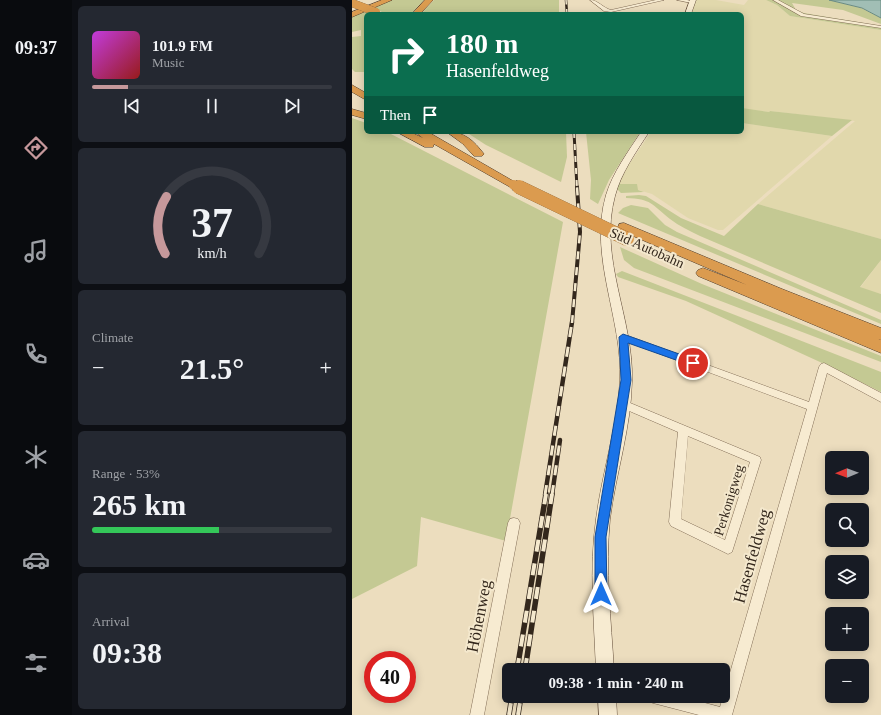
<!DOCTYPE html>
<meta charset="utf-8">
<style>
:root{--surface:#171b24;--page:#242831;--text:#f1f3f6;--muted:#9ea1a6;--line:#363941;--accent:#c6989b}
body{margin:0;font-family:Georgia,serif;background:var(--page);color:var(--text);height:100vh;display:flex;flex-direction:column;font-size:15px;white-space:nowrap}
*{box-sizing:border-box;margin:0}
p{font-size:13px;color:var(--muted)}
.icon{flex:none;width:22px;height:22px;fill:none;stroke:currentColor;stroke-width:2;stroke-linecap:round;stroke-linejoin:round}
.map{position:relative;flex:1;overflow:hidden}
.panel{display:flex;flex-direction:column;gap:6px;padding:6px;background:#0d0f14;width:280px}
.panel>*{flex:none}
.banner{position:absolute;left:12px;top:12px;width:380px;height:122px;border-radius:6px;box-shadow:0 2px 10px #0003;background:#0b6e4f;color:#fff;overflow:hidden}
.needle{width:26px;rotate:269deg}
.fabs{position:absolute;left:473px;top:451px;display:grid;gap:8px}
.fabs a{display:grid;place-items:center;width:44px;height:44px;border-radius:6px;background:var(--surface);box-shadow:0 2px 10px #0003;font-size:20px}
.speed{position:absolute;left:12px;top:651px;display:flex;gap:8px;font-size:20px;font-weight:700;text-align:center}
.speed>*{display:grid;place-content:center;width:52px;height:52px;border-radius:50%;background:var(--surface);box-shadow:0 2px 10px #0003;line-height:1}
.speed .limit{border:6px solid #d22;background:#fff;color:#111}
.pin{position:absolute;display:grid;place-items:center;width:34px;height:34px;color:#fff;margin:-17px;border:2px solid #fff;border-radius:50%;box-shadow:0 1px 4px #0007}
.me{position:absolute;width:44px;margin:-22px;rotate:0deg;stroke-linejoin:round;filter:drop-shadow(0 0 3px #0008)}
.turn{display:flex;align-items:center;gap:14px;height:84px;padding:0 16px;font-size:18px}
.turn .icon{width:52px;height:52px;stroke-width:2.5}
.turn b{display:block;font-size:28px;line-height:34px}
.then{display:flex;align-items:center;height:38px;padding:0 16px;background:#0003;gap:8px;font-size:15px}
.big{font-size:30px;font-weight:700;line-height:1.1}
.panel .widget{flex:1;display:flex;flex-direction:column;justify-content:center;gap:6px;min-width:0;padding:0 14px;border-radius:6px;background:var(--page)}
.panel .dial{align-items:center;gap:0}
.dial svg{height:104px;overflow:visible;fill:none;stroke:var(--line);stroke-width:7;stroke-linecap:round;text-anchor:middle}
.dial text{fill:var(--text);stroke:none}
.song{display:flex;align-items:center;gap:12px}
.cover{width:48px;height:48px;border-radius:6px;background:linear-gradient(135deg,hsl(290 70% 55%),hsl(0 70% 35%))}
.played{height:4px;border-radius:2px;background:linear-gradient(90deg,var(--accent) 15%,var(--line) 15%)}
.keys{display:flex;justify-content:space-around;direction:ltr}
.heat{display:flex;justify-content:space-between;align-items:center;font-size:22px;direction:ltr}
.charge{height:6px;border-radius:3px;background:linear-gradient(90deg,#34c759 53%,var(--line) 0)}
.trip{position:absolute;left:150px;top:663px;width:228px;height:40px;border-radius:6px;background:var(--surface);box-shadow:0 2px 10px #0003;font-weight:700;line-height:40px;text-align:center}
main{display:flex;flex:1;min-height:0}
.tabs{display:flex;flex-direction:column;width:72px;justify-content:space-around;align-items:center;background:#090b0e;color:var(--muted)}
.tabs .icon{width:28px;height:28px}
.tabs .current{color:var(--accent)}
.tabs b{font-size:18px;color:var(--text)}
.map>svg:first-child{display:block}
.farmland{fill:#e1d8ac}
.green{fill:#c4c993}
.water{fill:#a1beb5;stroke:#698b82}
.lines{fill:none;stroke-linecap:round;stroke-linejoin:round}
.street-casing{stroke:#836e57;stroke-width:1}
.secondary-casing{stroke:#654f3b;stroke-width:1}
.highway-casing{stroke:#513d2c;stroke-width:1}
.street{fill:#f7ebd1;fill-rule:evenodd}
.secondary{fill:#f7ebd1;fill-rule:evenodd}
.highway{fill:#db9b4f;fill-rule:evenodd}
.rail-far4-casing{stroke:#33271c;stroke-width:2.5}
.rail-far3-casing{stroke:#33271c;stroke-width:3}
.rail-far2-casing{stroke:#33271c;stroke-width:4}
.rail-far1-casing{stroke:#33271c;stroke-width:4.5}
.rail-casing{stroke:#33271c;stroke-width:5.5}
.rail-far4{stroke:#f4e8cd;stroke-width:1.5;stroke-dasharray:4.5;stroke-linecap:butt}
.rail-far3{stroke:#f4e8cd;stroke-width:2;stroke-dasharray:6;stroke-linecap:butt}
.rail-far2{stroke:#f4e8cd;stroke-width:2.5;stroke-dasharray:8;stroke-linecap:butt}
.rail-far1{stroke:#f4e8cd;stroke-width:3;stroke-dasharray:10;stroke-linecap:butt}
.rail{stroke:#f4e8cd;stroke-width:4;stroke-dasharray:12;stroke-linecap:butt}
.highway-bridge-far2-casing{stroke:#513d2c;stroke-width:8;stroke-linecap:butt}
.highway-bridge-far1-casing{stroke:#513d2c;stroke-width:11;stroke-linecap:butt}
.highway-bridge-casing{stroke:#513d2c;stroke-width:14;stroke-linecap:butt}
.highway-bridge-far2{stroke:#db9b4f;stroke-width:8}
.highway-bridge-far1{stroke:#db9b4f;stroke-width:10}
.highway-bridge{stroke:#db9b4f;stroke-width:14}
.route{fill:#1a73e8;stroke:#114b97}
.labels{text-anchor:middle;dominant-baseline:central;stroke-width:4;stroke-linejoin:round;paint-order:stroke}
.street-label{font-size:14px;fill:#33271c;stroke:#f4e8cd}
.near-street-label{font-size:17px;fill:#33271c;stroke:#f4e8cd}
</style>
<main>
<nav class="tabs">
<b>09:37</b>
<svg class="icon current" aria-label="directions" viewBox="0 0 24 24"><path d="M12 3l9 9-9 9-9-9zM9 14v-3h6M13 9l2 2-2 2"/></svg>
<svg class="icon" aria-label="music" viewBox="0 0 24 24"><path d="M9 18V5l10-2v13"/><circle cx="6" cy="18" r="3"/><circle cx="16" cy="16" r="3"/></svg>
<svg class="icon" aria-label="phone" viewBox="0 0 24 24"><path d="M5 4h4l2 5-3 2q2 4 5 5l2-3 5 2v4C11 20 4 13 5 4z"/></svg>
<svg class="icon" aria-label="climate" viewBox="0 0 24 24"><path d="M12 3v18M4 7l16 10M4 17L20 7"/></svg>
<svg class="icon" aria-label="car" viewBox="0 0 24 24"><path d="M5 17H2v-5l4-1 3-4h7l3 4 3 1v5h-3M9 17h6M6 11h13"/><circle cx="7" cy="17" r="2"/><circle cx="17" cy="17" r="2"/></svg>
<svg class="icon" aria-label="filters" viewBox="0 0 24 24"><path d="M4 7h16M4 17h16"/><circle cx="9" cy="7" r="2"/><circle cx="15" cy="17" r="2"/></svg>
</nav>
<section class="panel">
<div class="widget">
<div class="song"><i class="cover"></i><div><b>101.9 FM</b><p>Music</p></div></div>
<div class="played"></div>
<div class="keys"><svg class="icon" aria-label="previous" viewBox="0 0 24 24"><path d="M18 5L8 12l10 7zM5 5v14"/></svg><svg class="icon" aria-label="pause" viewBox="0 0 24 24"><path d="M8 5v14M16 5v14"/></svg><svg class="icon" aria-label="next" viewBox="0 0 24 24"><path d="M6 5l10 7-10 7zM19 5v14"/></svg></div>
</div>
<div class="widget dial"><svg viewBox="0 0 100 80">
<path d="M14 69A42 42 0 1 1 86 69"/>
<path d="M14 69A42 42 0 0 1 15 25" stroke="#c6989b"/>
<text x="50" y="56" font-size="32" font-weight="700">37</text>
<text x="50" y="72" font-size="11">km/h</text>
</svg></div>
<div class="widget"><p>Climate</p>
<div class="heat"><a>−</a><b class="big">21.5°</b><a>+</a></div>
</div>
<div class="widget"><p>Range · 53%</p><b class="big">265 km</b><div class="charge"></div></div>
<div class="widget"><p>Arrival</p><b class="big">09:38</b></div>
</section>
<div class="map">
<svg width="529" height="715" viewBox="0 0 529 715">
<rect width="100%" height="100%" fill="#ecddbe"/>
<g class="farmland">
<polygon points="344,0 364,0 392,5 396,0 414,0 425,5 438,16 529,30 529,239 406,204 503,121 418,111 417,112 390,109 390,14 339,14"/>
<polygon points="390,123 480,136 371,230 366,230 336,218 300,194 266,184 274,169 299,132 390,132"/>
<polygon points="529,260 529,294 508,288"/>
</g>
<g class="green">
<polygon points="40,0 72,0 59,14 33,14 22,7"/>
<polygon points="82,0 207,0 207,14 69,14"/>
<polygon points="414,0 477,0 509,8 529,18 529,24 491,10 440,3 444,10 452,13 529,26 529,30 438,16 425,5"/>
<polygon points="15,11 20,14 14,14 14,72 3,72 0,69 0,37 9,36 9,30 0,32 0,17"/>
<polygon points="390,108 417,112 418,111 500,120 480,136 390,123"/>
<polygon points="0,118 14,123 14,132 35,132 211,222 154,541 69,517 65,566 0,599"/>
<polygon points="114,132 214,132 215,157 209,182 134,145"/>
<polygon points="234,132 288,132 257,180 246,204 238,199 239,180"/>
<polygon points="266,184 285,184 286,190 292,192 269,193 264,188"/>
<path d="M287,195L294,196L329,218L372,236L406,204L529,239V260L508,287L529,294V313L348,236C338,231 327,226 318,219C299,204 300,199 274,198V196Z"/>
<polygon points="279,205 296,208 313,225 325,232 529,320 529,324 266,213 271,208"/>
<polygon points="268,247 350,284 529,356 529,362 282,268 272,260"/>
<polygon points="270,271 529,372 529,392 468,362 334,301 266,277 264,274"/>
</g>
<polygon class="water" points="477,0 529,0 529,18 510,8"/>
<g class="lines">
<defs>
<g id="street">
<path d="M238,0C246,0 251,8 259,10L304,0H312L259,12L252,11Z"/>
<polygon points="325,0 335,0 342,2 340,3"/>
<polygon points="421,0 426,0 452,14 529,26 529,28 449,16"/>
<polygon points="271,334 457,402 467,367 469,364 472,363 529,393 529,402 475,373 380,715 347,715 301,703 296,701 294,696 327,696 368,707 455,409 268,339 267,337 268,335"/>
<path d="M271,400L408,457L409,460L380,552L376,554L372,552L319,526L317,522L326,432L268,407L266,404L268,401ZM336,436L398,462L373,540L329,519Z"/>
<polygon points="162,518 166,519 168,523 132,715 118,715 156,523 158,519"/>
</g>
<g id="secondary">
<polygon points="338,0 344,0 339,14 333,14"/>
<path d="M289,132H297C284,152 269,173 263,196C246,258 282,319 280,381C279,428 264,473 258,519C253,569 259,620 262,670H244C242,619 237,569 244,519C250,473 265,428 268,381C271,319 236,257 254,195C261,172 276,152 289,132Z"/>
<polygon points="246,696 264,696 265,715 247,715"/>
</g>
<g id="highway">
<polygon points="30,0 40,0 0,17 0,12"/>
<polygon points="73,0 81,0 68,14 60,14"/>
<polygon points="0,85 14,93 14,100 0,92"/>
<polygon points="0,109 14,113 14,119 0,115"/>
<polygon points="45,132 58,132 71,138 63,132 76,132 168,185 166,187 158,187 82,144 81,147 73,147"/>
<path d="M95,132C113,132 121,140 132,154L130,156H122L111,144Z"/>
<polygon points="272,223 430,289 529,328 529,340 506,331 529,340 529,353 346,276 344,273 346,270 351,268 395,285 267,230 266,227 267,224"/>
</g>
</defs>
<use href="#street" class="street-casing"/>
<use href="#secondary" class="secondary-casing"/>
<use href="#highway" class="highway-casing"/>
<use href="#street" class="street"/>
<use href="#secondary" class="secondary"/>
<use href="#highway" class="highway"/>
<defs>
<polyline id="rail-far4" points="214,0 215,14"/>
<polyline id="rail-far3" points="222,132 225,188"/>
<polyline id="rail-far2" points="220,323 228,232 225,187"/>
<g id="rail-far1">
<polyline points="193,495 220,322"/>
<polyline points="200,495 208,440"/>
</g>
<g id="rail">
<polyline points="165,670 194,494"/>
<polyline points="173,670 200,494"/>
<polyline points="157,715 160,696"/>
<polyline points="166,715 169,696"/>
</g>
</defs>
<use href="#rail-far4" class="rail-far4-casing"/>
<use href="#rail-far3" class="rail-far3-casing"/>
<use href="#rail-far2" class="rail-far2-casing"/>
<use href="#rail-far1" class="rail-far1-casing"/>
<use href="#rail" class="rail-casing"/>
<use href="#rail-far4" class="rail-far4"/>
<use href="#rail-far3" class="rail-far3"/>
<use href="#rail-far2" class="rail-far2"/>
<use href="#rail-far1" class="rail-far1"/>
<use href="#rail" class="rail"/>
<defs>
<polyline id="highway-bridge-far2" points="0,3 24,12"/>
<polyline id="highway-bridge-far1" points="162,185 169,188"/>
<polyline id="highway-bridge" points="167,187 275,239"/>
</defs>
<use href="#highway-bridge-far2" class="highway-bridge-far2-casing"/>
<use href="#highway-bridge-far1" class="highway-bridge-far1-casing"/>
<use href="#highway-bridge" class="highway-bridge-casing"/>
<use href="#highway-bridge-far2" class="highway-bridge-far2"/>
<use href="#highway-bridge-far1" class="highway-bridge-far1"/>
<use href="#highway-bridge" class="highway-bridge"/>
</g>
<polygon class="route" points="271,334 344,360 345,363 341,366 276,343 279,380 254,537 255,594 253,599 249,601 245,599 243,594 243,537 269,380 267,337"/>
<g class="labels">
<g class="street-label">
<text transform="translate(295 248) rotate(24)">Süd Autobahn</text>
<text transform="translate(377 500) rotate(-73)">Perkonigweg</text>
</g>
<g class="near-street-label">
<text transform="translate(400 556) rotate(-74)">Hasenfeldweg</text>
<text transform="translate(127 616) rotate(-79)">Höhenweg</text>
</g>
</g>
</svg>
<div class="fabs">
<a><svg class="needle" viewBox="-14 -14 28 28"><path d="M0-13l5 13h-10z" fill="#e53935"/><path d="M0 13l5-13h-10z" fill="#9ea1a6"/></svg></a>
<a><svg class="icon" aria-label="search" viewBox="0 0 24 24"><circle cx="10" cy="10" r="6"/><path d="M15 15l6 6"/></svg></a>
<a><svg class="icon" aria-label="layers" viewBox="0 0 24 24"><path d="M12 4l9 5-9 5-9-5zM3 14l9 5 9-5"/></svg></a>
<a>+</a>
<a>−</a>
</div>
<div class="speed"><div class="limit">40</div></div>
<div class="pin" style="left:341px;top:363px;background:#d93025"><svg class="icon" aria-label="arrive" viewBox="0 0 24 24"><path d="M6 21V4h12l-3 4 3 4H6"/></svg></div>
<svg class="me" style="left:249px;top:594px" viewBox="-20 -20 40 40"><path d="M0-17L14 15 0 8-14 15z" fill="#1a73e8" stroke="#fff" stroke-width="4"/></svg>
<div class="trip">09:38 · 1 min · 240 m</div>
<div class="banner">
<div class="turn"><svg class="icon" aria-label="right" viewBox="0 0 24 24"><path d="M7 20v-9h11M14 6l5 5-5 5"/></svg><div><b>180 m</b>Hasenfeldweg</div></div>
<div class="then">Then<svg class="icon" aria-label="arrive" viewBox="0 0 24 24"><path d="M6 21V4h12l-3 4 3 4H6"/></svg></div>
</div>
</div>
</main>
